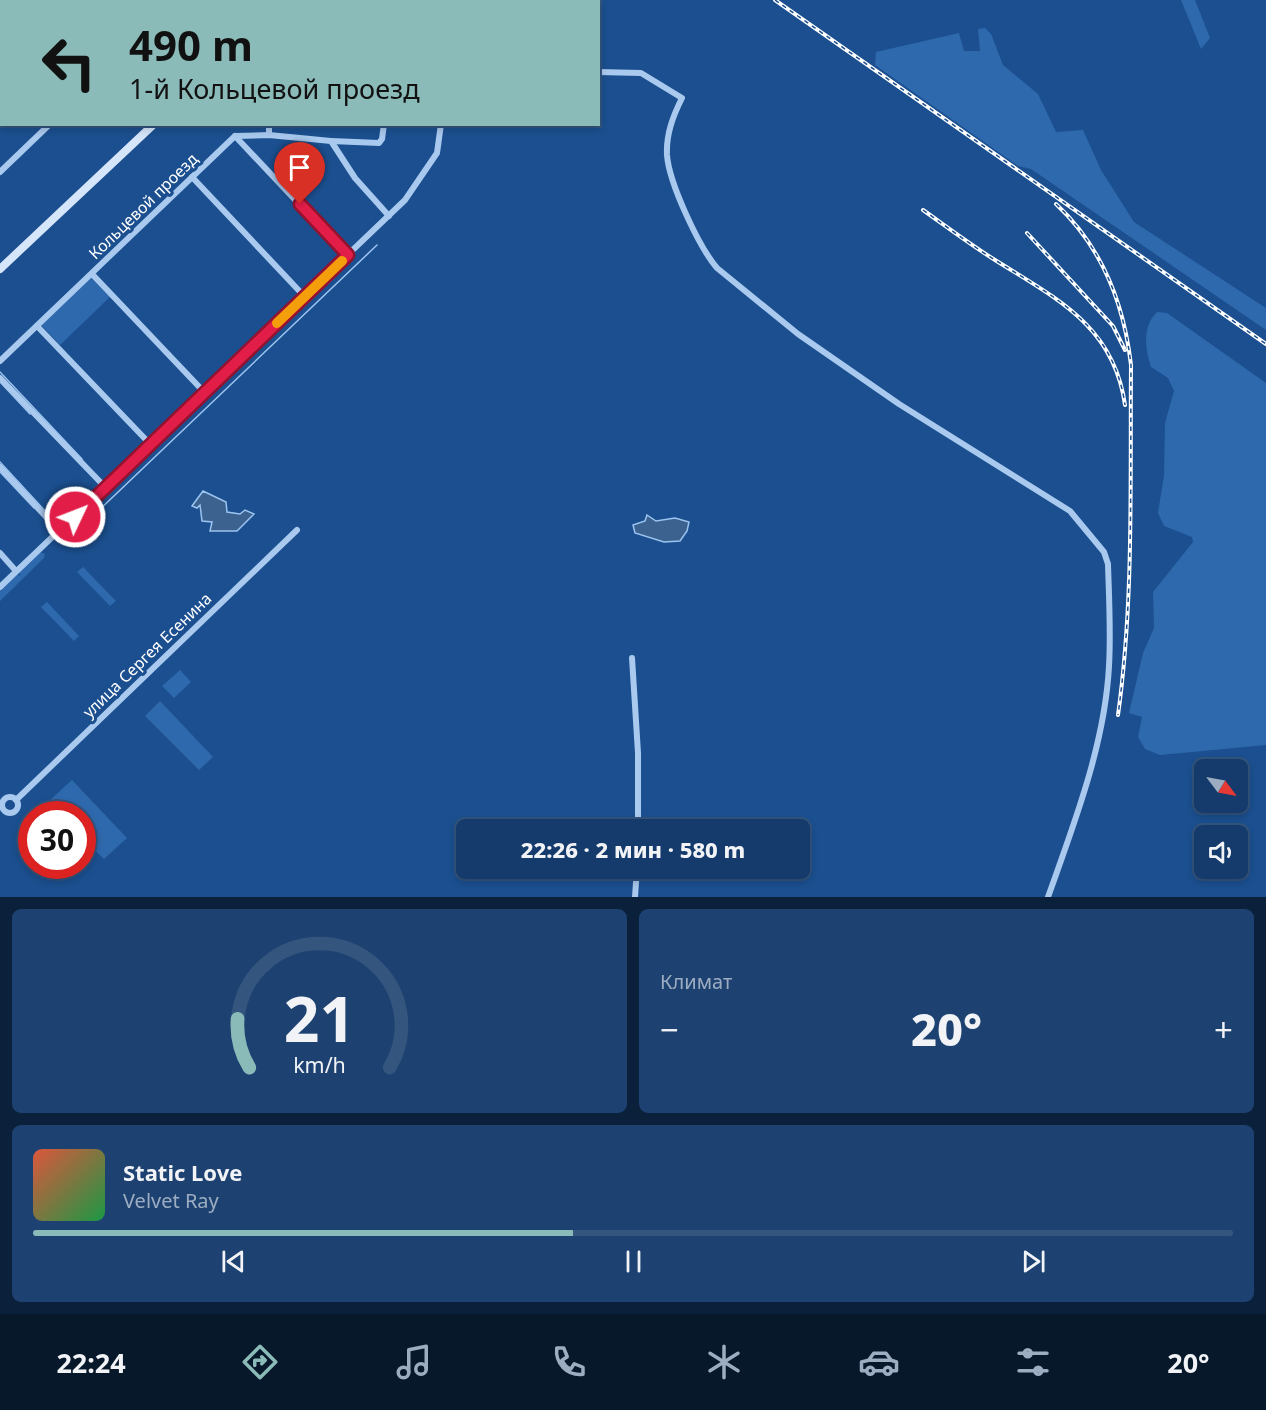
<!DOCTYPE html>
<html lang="ru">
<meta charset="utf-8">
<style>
:root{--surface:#143b6b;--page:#1d4271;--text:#f1f3f6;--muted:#9dadc1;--line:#33557e;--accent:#8bbbb9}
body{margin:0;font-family:"Noto Sans",sans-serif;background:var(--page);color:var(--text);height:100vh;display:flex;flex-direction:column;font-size:22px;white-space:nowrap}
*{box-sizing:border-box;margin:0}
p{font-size:20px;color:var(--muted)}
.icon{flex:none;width:33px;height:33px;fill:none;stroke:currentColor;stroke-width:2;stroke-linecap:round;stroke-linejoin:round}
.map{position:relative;height:897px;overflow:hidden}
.side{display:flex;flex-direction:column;gap:12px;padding:12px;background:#0b203b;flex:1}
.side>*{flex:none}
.hud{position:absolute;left:0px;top:0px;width:600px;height:126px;box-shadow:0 3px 9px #0003,0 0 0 2px var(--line);background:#8bbbb9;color:#111;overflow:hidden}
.needle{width:39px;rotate:122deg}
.buttons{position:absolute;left:1194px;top:759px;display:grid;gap:12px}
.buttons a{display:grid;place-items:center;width:54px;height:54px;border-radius:9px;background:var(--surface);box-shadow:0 3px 9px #0003,0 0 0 2px var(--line);font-size:30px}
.speed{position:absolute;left:18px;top:801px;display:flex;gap:12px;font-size:30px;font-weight:700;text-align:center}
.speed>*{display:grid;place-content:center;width:78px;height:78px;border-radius:50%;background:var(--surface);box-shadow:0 3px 9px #0003,0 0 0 2px var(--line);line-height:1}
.speed .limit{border:9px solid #d22;background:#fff;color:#111}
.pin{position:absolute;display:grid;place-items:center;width:51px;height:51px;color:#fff;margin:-62px -26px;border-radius:50% 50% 50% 0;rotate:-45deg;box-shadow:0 0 6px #0007}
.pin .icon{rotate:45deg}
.me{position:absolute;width:66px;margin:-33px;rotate:47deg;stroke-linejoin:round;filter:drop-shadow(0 0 4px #0008)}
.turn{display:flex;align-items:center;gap:21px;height:126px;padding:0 30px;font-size:27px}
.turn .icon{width:78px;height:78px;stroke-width:2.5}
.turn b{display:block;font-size:42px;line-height:51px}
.big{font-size:45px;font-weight:800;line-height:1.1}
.side .tile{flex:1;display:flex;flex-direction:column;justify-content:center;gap:9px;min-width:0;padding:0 21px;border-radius:9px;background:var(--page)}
.side .dial{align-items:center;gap:0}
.dial svg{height:156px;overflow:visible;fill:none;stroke:var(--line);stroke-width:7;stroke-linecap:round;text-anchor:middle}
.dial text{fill:var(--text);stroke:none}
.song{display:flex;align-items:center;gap:18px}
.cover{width:72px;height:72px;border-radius:9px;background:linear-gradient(135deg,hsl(10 70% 55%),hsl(140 70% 35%))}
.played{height:6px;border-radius:3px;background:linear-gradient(90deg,var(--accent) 45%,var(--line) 45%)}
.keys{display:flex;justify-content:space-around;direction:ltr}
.heat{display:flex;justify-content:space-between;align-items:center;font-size:33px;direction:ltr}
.side .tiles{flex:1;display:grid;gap:12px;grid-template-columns:1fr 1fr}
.tile:last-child{grid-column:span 2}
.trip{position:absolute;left:456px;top:819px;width:354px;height:60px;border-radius:9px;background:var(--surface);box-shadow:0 3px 9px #0003,0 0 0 2px var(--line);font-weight:800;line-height:60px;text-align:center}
.menu{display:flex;height:96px;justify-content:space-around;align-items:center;background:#08182b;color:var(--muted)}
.menu .icon{width:42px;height:42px}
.menu .active{color:var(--accent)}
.menu b{font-size:27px;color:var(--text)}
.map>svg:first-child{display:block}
.green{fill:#2e69ad}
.water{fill:#3c6290;stroke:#9cc4f0;stroke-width:1.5}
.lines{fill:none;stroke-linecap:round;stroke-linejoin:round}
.stream{stroke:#9cc4f0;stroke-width:1.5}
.street{stroke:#a9c9ee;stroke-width:6}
.secondary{stroke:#d6e6fa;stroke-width:8}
.rail-casing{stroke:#fff;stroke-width:4}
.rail{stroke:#1b4f8f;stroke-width:1.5;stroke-dasharray:4.5;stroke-linecap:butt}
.route-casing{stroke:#92132f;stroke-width:15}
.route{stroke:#e11d48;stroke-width:10}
.slow{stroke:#f59e0b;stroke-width:10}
.labels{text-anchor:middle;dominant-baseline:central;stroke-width:6;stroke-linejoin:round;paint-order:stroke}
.street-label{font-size:16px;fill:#fff;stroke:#1b4f8f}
</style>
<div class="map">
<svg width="1266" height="897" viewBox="0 0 1266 897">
<rect width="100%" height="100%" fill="#1b4f8f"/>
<g class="green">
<polygon points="1181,0 1195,0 1210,38 1201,49"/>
<polygon points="985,28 991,34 1003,65 1038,94 1056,132 1083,130 1101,170 1134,222 1266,308 1266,330 1031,169 1018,166 875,65 876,52 959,33 964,51 980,51 978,29"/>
<polygon points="91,277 110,297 60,345 41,325"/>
<path d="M1157,312L1167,313L1266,383V745L1160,755L1145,749L1138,737L1142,717L1129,713L1143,653L1154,628L1153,592L1193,542L1192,537L1164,526L1158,513L1164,475L1165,423L1174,391L1168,378L1151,367C1145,350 1142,326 1157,312Z"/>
<polygon points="40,552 45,554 44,558 0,601 0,590 17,574 20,576 19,572"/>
<polygon points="83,567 116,601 110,606 77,572"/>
<polygon points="47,602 79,636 74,641 41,607"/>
<polygon points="180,670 191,682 174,698 162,686"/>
<polygon points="160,701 213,757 199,770 145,716"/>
<polygon points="72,780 127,838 104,859 83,839 82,814 42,814 38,811"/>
</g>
<g class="water">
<polygon points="203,491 226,502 227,512 240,514 245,510 254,514 237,531 210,531 212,522 202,521 200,505 197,508 192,506"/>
<polygon points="647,515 656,521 675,518 689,522 687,531 680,541 664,542 635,533 633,525 645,521"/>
</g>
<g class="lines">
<g class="stream">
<polyline points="451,0 451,2"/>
<polyline points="0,372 82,459"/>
<polyline points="0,382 30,414"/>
<polyline points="0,462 59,526"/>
<polyline points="0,472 34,508"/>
<polyline points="95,514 377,245"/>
</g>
<g class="street">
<polyline points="25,0 26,2"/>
<polyline points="133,2 133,0"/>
<polyline points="270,2 270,0"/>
<polyline points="385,2 385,0"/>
<polyline points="440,2 440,0"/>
<path d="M598,72L641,73L682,98C673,116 666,134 667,155C669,183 699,247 717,268L798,334L899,404L1070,511L1104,552L1108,564C1109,598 1111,632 1109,666C1105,744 1074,824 1048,897"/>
<polyline points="269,135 269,124"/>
<polyline points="235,136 348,256"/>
<polyline points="331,141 379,143 382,139 384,124"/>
<polyline points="0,172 50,124"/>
<polyline points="192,177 305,297"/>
<polyline points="92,274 205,393"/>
<polyline points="37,326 151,445"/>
<polyline points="0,361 235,136 269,135 331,141 355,178 389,216"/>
<polyline points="0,378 106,488"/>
<polyline points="0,467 59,531"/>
<polyline points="0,553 16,571"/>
<polyline points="0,587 405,200 437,153 441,124"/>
<polyline points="632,658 638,753 638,830"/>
<circle cx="10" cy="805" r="8"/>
<polyline points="16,800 297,530"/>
<polyline points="635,897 637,868"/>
</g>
<g class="secondary">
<polyline points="205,0 205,2"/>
<polyline points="0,269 154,124"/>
</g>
<defs>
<g id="rail">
<polyline points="775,0 1266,344"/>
<path d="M1056,204C1102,247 1124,304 1131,365C1130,482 1134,600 1118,715"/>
<path d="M923,210C947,227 971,245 995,260C1057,299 1114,326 1125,405"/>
<polyline points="1027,233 1113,326 1125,350"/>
</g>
</defs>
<use href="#rail" class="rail-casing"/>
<use href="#rail" class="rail"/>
</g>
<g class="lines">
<defs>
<polyline id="route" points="75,517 348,255 300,204"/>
</defs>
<use href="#route" class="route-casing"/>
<use href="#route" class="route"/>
<polyline class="slow" points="277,323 342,261"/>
</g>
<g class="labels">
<g class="street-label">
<text transform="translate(143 206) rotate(-44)">Кольцевой проезд</text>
<text transform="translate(147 655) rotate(-44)">улица Сергея Есенина</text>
</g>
</g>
</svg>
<div class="buttons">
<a><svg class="needle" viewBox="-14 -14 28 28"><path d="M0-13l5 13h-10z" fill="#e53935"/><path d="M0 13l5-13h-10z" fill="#9dadc1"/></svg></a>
<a><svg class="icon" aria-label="sound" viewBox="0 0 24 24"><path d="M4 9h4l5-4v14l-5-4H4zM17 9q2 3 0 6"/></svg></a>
</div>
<div class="speed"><div class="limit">30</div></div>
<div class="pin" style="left:300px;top:204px;background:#d93025"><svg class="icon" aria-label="arrive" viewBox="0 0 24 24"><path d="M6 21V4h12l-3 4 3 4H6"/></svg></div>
<svg class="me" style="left:75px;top:517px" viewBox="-20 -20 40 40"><circle r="17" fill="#e11d48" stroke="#fff" stroke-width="3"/><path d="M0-11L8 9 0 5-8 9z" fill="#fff"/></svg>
<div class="trip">22:26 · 2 мин · 580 m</div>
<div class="hud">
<div class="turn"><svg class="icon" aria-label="left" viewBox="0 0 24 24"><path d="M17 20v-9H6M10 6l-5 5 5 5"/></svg><div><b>490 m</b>1-й Кольцевой проезд</div></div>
</div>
</div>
<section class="side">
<div class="tiles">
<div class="tile dial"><svg viewBox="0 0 100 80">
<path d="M14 69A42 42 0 1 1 86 69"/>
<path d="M14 69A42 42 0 0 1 8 44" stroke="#8bbbb9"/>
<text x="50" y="56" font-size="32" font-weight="700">21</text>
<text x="50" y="72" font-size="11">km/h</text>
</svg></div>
<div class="tile"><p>Климат</p>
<div class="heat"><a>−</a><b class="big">20°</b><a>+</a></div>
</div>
<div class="tile">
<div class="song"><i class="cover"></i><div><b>Static Love</b><p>Velvet Ray</p></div></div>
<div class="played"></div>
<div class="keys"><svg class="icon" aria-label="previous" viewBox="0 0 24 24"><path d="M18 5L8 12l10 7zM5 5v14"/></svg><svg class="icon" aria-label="pause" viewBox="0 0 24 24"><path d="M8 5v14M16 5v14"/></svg><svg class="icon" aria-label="next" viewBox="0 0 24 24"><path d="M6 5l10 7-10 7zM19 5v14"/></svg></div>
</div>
</div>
</section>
<nav class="menu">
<b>22:24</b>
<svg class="icon active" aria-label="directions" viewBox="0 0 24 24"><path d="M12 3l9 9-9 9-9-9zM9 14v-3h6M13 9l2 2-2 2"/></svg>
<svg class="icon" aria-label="music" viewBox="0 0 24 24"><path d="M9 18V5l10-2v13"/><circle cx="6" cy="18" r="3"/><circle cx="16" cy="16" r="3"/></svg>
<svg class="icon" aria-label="phone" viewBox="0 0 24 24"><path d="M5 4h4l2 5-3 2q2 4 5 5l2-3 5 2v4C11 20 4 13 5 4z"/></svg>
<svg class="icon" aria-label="climate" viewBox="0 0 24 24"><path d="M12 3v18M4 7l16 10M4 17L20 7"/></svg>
<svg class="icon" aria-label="car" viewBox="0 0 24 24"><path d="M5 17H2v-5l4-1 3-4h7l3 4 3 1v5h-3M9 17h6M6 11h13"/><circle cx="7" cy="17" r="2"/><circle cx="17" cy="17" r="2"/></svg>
<svg class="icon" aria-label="filters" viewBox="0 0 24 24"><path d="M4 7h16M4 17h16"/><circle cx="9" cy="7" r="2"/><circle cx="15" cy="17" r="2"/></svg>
<b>20°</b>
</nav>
